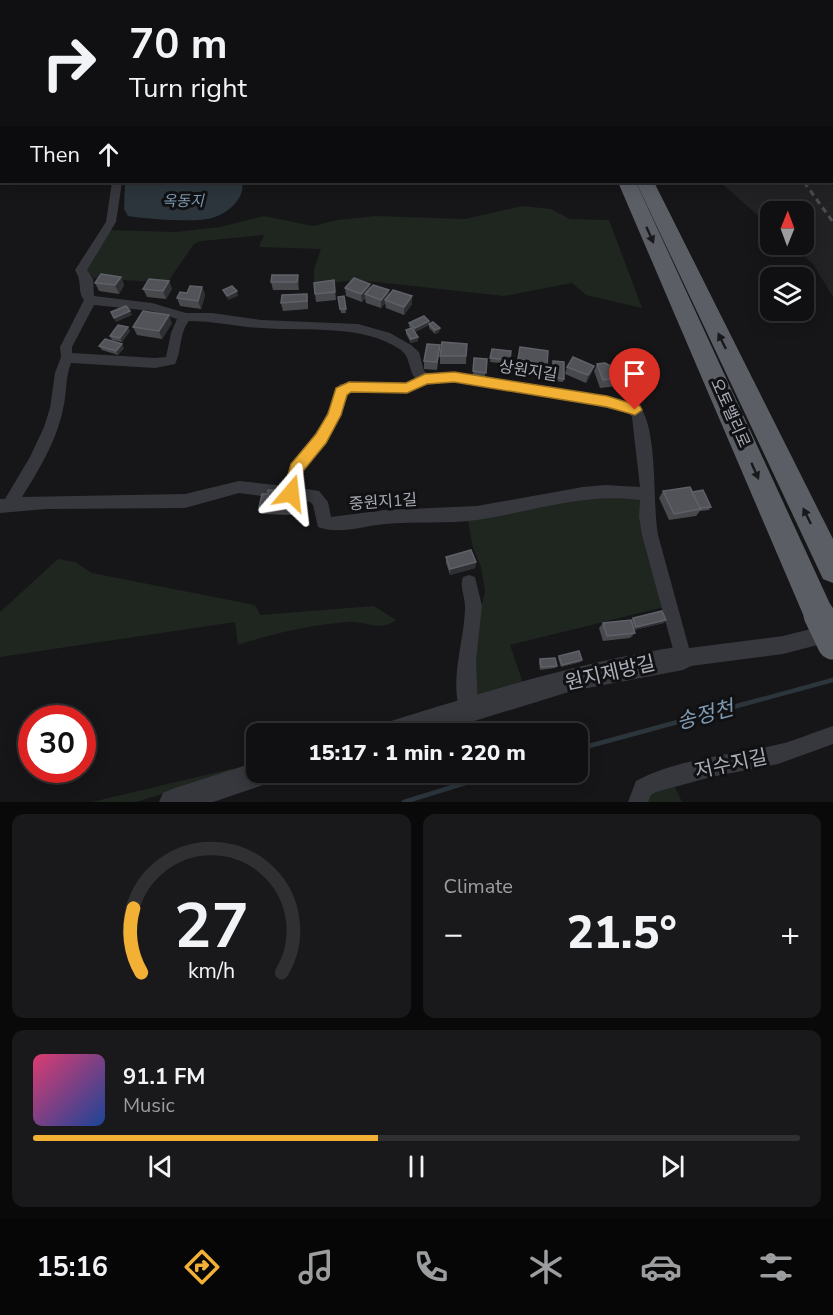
<!DOCTYPE html>
<meta charset="utf-8">
<style>
:root{--surface:#101012;--page:#19191b;--text:#f1f3f6;--muted:#9c9d9f;--line:#303032;--accent:#f2b134}
body{margin:0;font-family:"Nunito Sans","Noto Sans KR",sans-serif;background:var(--page);color:var(--text);height:100vh;display:flex;flex-direction:column;font-size:22px;white-space:nowrap}
*{box-sizing:border-box;margin:0}
p{font-size:20px;color:var(--muted)}
.icon{flex:none;width:33px;height:33px;fill:none;stroke:currentColor;stroke-width:2;stroke-linecap:round;stroke-linejoin:round}
.map{position:relative;height:802px;overflow:hidden}
.details{display:flex;flex-direction:column;gap:12px;padding:12px;background:#09090a;flex:1}
.details>*{flex:none}
.hud{position:absolute;left:0px;top:0px;width:834px;height:183px;box-shadow:0 3px 15px #0003,0 0 0 2px var(--line);background:#101012;color:var(--text);overflow:hidden}
.needle{width:39px;rotate:1deg}
.buttons{position:absolute;left:760px;top:201px;display:grid;gap:12px}
.buttons a{display:grid;place-items:center;width:54px;height:54px;border-radius:12px;background:var(--surface);box-shadow:0 3px 15px #0003,0 0 0 2px var(--line);font-size:30px}
.speed{position:absolute;left:18px;top:705px;display:flex;gap:12px;font-size:30px;font-weight:700;text-align:center}
.speed>*{display:grid;place-content:center;width:78px;height:78px;border-radius:50%;background:var(--surface);box-shadow:0 3px 15px #0003,0 0 0 2px var(--line);line-height:1}
.speed .limit{border:9px solid #d22;background:#fff;color:#111}
.pin{position:absolute;display:grid;place-items:center;width:51px;height:51px;color:#fff;margin:-62px -26px;border-radius:50% 50% 50% 0;rotate:-45deg;box-shadow:0 0 6px #0007}
.pin .icon{rotate:45deg}
.me{position:absolute;width:66px;margin:-33px;rotate:17deg;stroke-linejoin:round;filter:drop-shadow(0 0 4px #0008)}
.turn{display:flex;align-items:center;gap:21px;height:126px;padding:0 30px;font-size:27px}
.turn .icon{width:78px;height:78px;stroke-width:2.5}
.turn b{display:block;font-size:42px;line-height:51px}
.then{display:flex;align-items:center;height:57px;padding:0 30px;background:#0003;gap:12px;font-size:22px}
.big{font-size:45px;font-weight:800;line-height:1.1}
.details .card{flex:1;display:flex;flex-direction:column;justify-content:center;gap:9px;min-width:0;padding:0 21px;border-radius:12px;background:var(--page)}
.details .dial{align-items:center;gap:0}
.dial svg{height:156px;overflow:visible;fill:none;stroke:var(--line);stroke-width:7;stroke-linecap:round;text-anchor:middle}
.dial text{fill:var(--text);stroke:none}
.song{display:flex;align-items:center;gap:18px}
.cover{width:72px;height:72px;border-radius:9px;background:linear-gradient(135deg,hsl(340 70% 55%),hsl(220 70% 35%))}
.played{height:6px;border-radius:3px;background:linear-gradient(90deg,var(--accent) 45%,var(--line) 45%)}
.keys{display:flex;justify-content:space-around;direction:ltr}
.heat{display:flex;justify-content:space-between;align-items:center;font-size:33px;direction:ltr}
.details .tiles{flex:1;display:grid;gap:12px;grid-template-columns:1fr 1fr}
.card:last-child{grid-column:span 2}
.trip{position:absolute;left:246px;top:723px;width:342px;height:60px;border-radius:12px;background:var(--surface);box-shadow:0 3px 15px #0003,0 0 0 2px var(--line);font-weight:800;line-height:60px;text-align:center}
.tabs{display:flex;height:96px;justify-content:space-around;align-items:center;background:#060607;color:var(--muted)}
.tabs .icon{width:42px;height:42px}
.tabs .on{color:var(--accent)}
.tabs b{font-size:27px;color:var(--text)}
.map>svg:first-child{display:block}
.built{fill:#222225}
.green{fill:#1e261f}
.water{fill:#2c353c}
.lines{fill:none;stroke-linecap:round;stroke-linejoin:round}
.stream{stroke:#2c353c;stroke-width:4.5}
.minor{fill:#37383d;fill-rule:evenodd}
.tertiary{fill:#37383d;fill-rule:evenodd}
.trunk{fill:#5b5e65;fill-rule:evenodd}
.rail{stroke:#4a4c52;stroke-width:3;stroke-dasharray:6 4.5;stroke-linecap:butt}
.trunk-bridge{stroke:#5b5e65;stroke-width:31}
.wall{fill:#47494d}
.shaded-wall{fill:#2f3033}
.building{fill:#525359;stroke:#5f6168;stroke-width:1.5}
.oneway{fill:#18191b}
.route{fill:#f2b134;stroke:#9d7322;stroke-width:1.5}
.labels{text-anchor:middle;dominant-baseline:central;stroke-width:6;stroke-linejoin:round;paint-order:stroke}
.far-water-label{font-size:15px;font-style:italic;fill:#7f9bb3;stroke:#111113}
.street-label{font-size:16px;fill:#a8adb8;stroke:#111113}
.near-street-label{font-size:20px;fill:#a8adb8;stroke:#111113}
.near-water-label{font-size:21px;font-style:italic;fill:#7f9bb3;stroke:#111113}
</style>
<div class="map">
<svg width="833" height="802" viewBox="0 0 833 802">
<rect width="100%" height="100%" fill="#161618"/>
<polygon class="built" points="720,182 829,182 833,187 833,297 813,264 791,245 804,244 804,212 771,212 771,227"/>
<g class="green">
<polygon points="522,206 551,209 570,219 609,220 642,308 586,295 572,283 504,296 357,280 314,285 314,269 321,249 259,247 264,235 201,241 194,244 167,283 94,278 85,270 109,230 176,232 220,227 264,216 313,226 337,220 375,216 465,219"/>
<polygon points="597,496 641,499 664,607 510,645 523,683 476,696 473,644 485,591 481,567 473,548 467,516"/>
<path d="M58,559L75,562L92,573L255,605L260,615L374,606L396,620C379,633 366,620 348,622C310,625 274,633 238,645L235,622L0,657V612Z"/>
<polygon points="235,768 225,775 136,802 92,802"/>
<polygon points="672,781 682,802 643,802 644,797"/>
</g>
<path class="water" d="M125,182H242C246,200 224,216 208,219C192,222 145,219 128,216L124,209Z"/>
<g class="lines">
<g class="stream">
<polyline points="578,749 833,680"/>
<polyline points="404,802 501,772"/>
</g>
<g class="minor">
<polygon points="361,0 369,0 360,2"/>
<polygon points="511,0 519,0 519,2 512,2"/>
<rect x="0" y="94" width="2" height="6"/>
<rect x="0" y="167" width="2" height="6"/>
<path d="M112,182H122L116,222L87,270L93,279L94,296L152,303L186,313H212L261,320L358,324L390,333L411,345L419,352L424,371L428,374L454,372L565,389L638,404C659,428 652,502 658,535L689,648L783,636L831,624L833,625V641L783,654L683,667L677,664L642,535L639,517L640,500C584,492 531,512 477,520C447,524 416,521 385,524C363,526 339,535 318,527L313,505L310,502L239,493L185,508L46,509L0,513V499H5L30,457L44,427L50,408L55,373L61,357L60,347L84,300C77,291 83,283 75,270L106,222ZM94,305L152,311L177,319L171,333L166,357L155,358L72,353V347ZM189,321C214,321 238,327 262,328C308,332 361,323 401,350C411,358 408,369 415,378L405,383L340,384L322,424L292,465L285,486L239,481L185,494L22,497C39,470 57,440 63,409C67,394 65,378 71,363L155,368L175,364C182,351 179,333 189,321ZM454,382L565,399L629,413L632,417L640,487L605,485L583,487L477,506L385,510L331,517L328,502L319,491L300,488L304,471L333,431L349,393H407L427,384Z"/>
<path d="M469,575L475,577L482,606L476,660L478,710L476,717L469,719L462,717C448,682 464,644 465,609C466,599 459,587 463,577Z"/>
<path d="M833,726V744L778,764L711,777L656,792L651,795L648,802H628L636,781C676,759 731,755 776,745C795,741 814,732 833,726Z"/>
</g>
<g class="tertiary">
<path d="M683,646L691,650L695,658L691,666L683,670L572,691L432,734H379L382,725L391,721C487,691 583,661 683,646Z"/>
<polygon points="256,762 256,772 279,772 275,781 213,802 159,802 163,793 172,789"/>
</g>
<g class="trunk">
<polygon points="529,0 541,0 542,2 529,2"/>
<polygon points="618,182 636,182 830,604 833,613 830,626 819,630 808,626"/>
<polygon points="636,182 654,182 833,539 833,583 823,579"/>
</g>
<polyline class="rail" points="804,182 833,222"/>
<polyline class="trunk-bridge" points="819,615 833,644"/>
</g>
<g class="wall">
<rect x="365" y="0" width="16" height="2"/>
<polygon points="298,275 299,283 299,290 273,290 271,282"/>
<polygon points="121,277 124,285 119,294 99,291 95,283"/>
<polygon points="334,280 336,300 316,302 315,294"/>
<polygon points="169,281 172,289 166,299 147,297 143,289"/>
<polygon points="370,284 370,289 389,290 389,295 412,296 412,304 404,315 386,308 385,303 381,308 366,303 365,298 362,302 346,296 345,288"/>
<polygon points="202,287 205,295 201,309 180,306 177,298 187,293"/>
<polygon points="307,294 308,302 308,309 283,311 281,303"/>
<polygon points="344,296 346,313 341,313 338,297"/>
<polygon points="429,321 429,325 415,332 418,341 411,343 406,334 406,330 411,328 409,327 409,323"/>
<polygon points="172,323 162,339 137,335 133,327"/>
<polygon points="429,324 440,328 439,332 435,334 429,328"/>
<polygon points="130,331 122,342 112,340 110,336"/>
<polygon points="467,344 466,364 440,364 440,356"/>
<polygon points="440,345 437,370 424,369 424,361"/>
<polygon points="99,346 124,348 118,355 102,350"/>
<polygon points="520,347 547,366 545,374 529,372 529,369 517,367"/>
<polygon points="492,349 511,351 509,364 490,362"/>
<polygon points="474,358 487,359 485,376 473,375"/>
<polygon points="553,361 564,379 563,382 552,381"/>
<polygon points="597,364 621,378 618,386 600,388 594,371"/>
<polygon points="594,366 591,374 586,383 565,374 567,367"/>
<polygon points="663,491 692,492 711,507 709,510 700,511 696,516 669,520 659,498"/>
<polygon points="291,495 294,495 296,502 293,515 262,514 259,507"/>
<polygon points="446,557 476,562 475,568 450,575 446,563"/>
<polygon points="633,618 664,623 634,630 632,623 635,633 630,638 603,641 599,628 603,623 631,620"/>
<polygon points="559,656 581,662 561,667 558,658"/>
<polygon points="540,659 557,666 555,668 540,670 539,662"/>
</g>
<g class="shaded-wall">
<polygon points="298,275 299,283 299,290 297,282"/>
<polygon points="121,277 124,285 119,294 115,285"/>
<polygon points="169,281 172,289 166,299 163,291"/>
<polygon points="370,284 370,292 365,294 365,298 362,302 361,294"/>
<polygon points="202,287 205,295 201,309 198,301"/>
<polygon points="389,290 389,298 385,300 385,303 381,308 381,300"/>
<polygon points="237,291 238,296 228,300 227,296"/>
<polygon points="412,296 412,304 404,315 404,307"/>
<polygon points="130,311 132,315 116,322 114,318"/>
<polygon points="169,315 172,323 162,339 159,331"/>
<polygon points="429,321 429,325 415,332 415,328"/>
<polygon points="128,327 130,331 122,342 120,338"/>
<polygon points="440,328 439,332 435,334 435,330"/>
<polygon points="418,337 418,341 411,343 411,339"/>
<polygon points="122,344 124,348 118,355 116,351"/>
<polygon points="594,366 591,374 586,383 588,375"/>
<polygon points="294,495 296,502 293,515 291,508"/>
<polygon points="476,562 475,568 450,575 450,569"/>
<polygon points="666,620 664,623 634,630 636,627"/>
<polygon points="582,660 581,662 561,667 562,665"/>
</g>
<g class="building">
<polygon points="101,274 121,277 115,285 95,283"/>
<polygon points="272,275 298,275 297,282 271,282"/>
<polygon points="354,278 370,284 361,294 345,288"/>
<polygon points="149,279 169,281 163,291 143,289"/>
<polygon points="334,280 335,292 315,294 314,283"/>
<polygon points="373,285 389,290 381,300 365,294"/>
<polygon points="190,286 202,287 198,301 177,298 180,292 187,293"/>
<polygon points="232,286 237,291 227,296 223,290"/>
<polygon points="393,290 412,296 404,307 385,300"/>
<polygon points="307,294 307,301 281,303 282,295"/>
<polygon points="344,296 346,309 340,309 338,297"/>
<polygon points="126,306 130,311 114,318 111,312"/>
<polygon points="143,311 169,315 159,331 133,327"/>
<polygon points="424,316 429,321 415,328 409,323"/>
<polygon points="433,322 440,328 435,330 429,324"/>
<polygon points="118,325 128,327 120,338 110,336"/>
<polygon points="412,328 418,337 411,339 406,330"/>
<polygon points="105,339 122,344 116,351 99,346"/>
<polygon points="442,342 467,344 466,356 440,356"/>
<polygon points="427,344 440,345 437,362 424,361"/>
<polygon points="520,347 548,351 547,366 531,364 531,361 518,359"/>
<polygon points="492,349 511,351 510,360 490,358"/>
<polygon points="573,357 594,366 588,375 567,367"/>
<polygon points="474,358 487,359 486,373 473,371"/>
<polygon points="553,361 564,362 564,379 553,377"/>
<polygon points="605,363 618,370 621,378 603,380 597,364"/>
<polygon points="690,487 701,509 674,514 663,491"/>
<polygon points="268,490 289,491 289,495 294,495 291,508 259,507 262,494 268,494"/>
<polygon points="703,490 711,507 700,508 692,492"/>
<polygon points="471,550 476,562 450,569 446,557"/>
<polygon points="662,611 666,620 636,627 633,618"/>
<polygon points="631,620 635,633 607,636 603,623"/>
<polygon points="579,651 582,660 562,665 559,656"/>
<polygon points="555,658 557,666 541,667 540,659"/>
</g>
<defs><path id="oneway-solid" d="M-6-.8H1V-3.2L6.5 0L1 3.2V.8H-6Z" transform="scale(1.5)"/></defs>
<g class="oneway">
<use href="#oneway-solid" transform="translate(650 235) rotate(66)"/>
<use href="#oneway-solid" transform="translate(722 341) rotate(-116)"/>
<use href="#oneway-solid" transform="translate(755 471) rotate(66)"/>
<use href="#oneway-solid" transform="translate(807 516) rotate(-116)"/>
</g>
<polygon class="route" points="454,372 607,396 640,406 642,410 635,415 607,407 454,382 427,384 407,393 351,392 347,395 341,415 326,443 303,471 296,498 291,500 285,498 283,493 291,464 316,434 328,414 336,388 349,382 406,383 425,374"/>
<g class="labels">
<g class="far-water-label">
<text x="183" y="201">옥동지</text>
</g>
<g class="street-label">
<text transform="translate(528 371) rotate(9)">상원지길</text>
<text transform="translate(730 413) rotate(66)">오토밸리로</text>
<text transform="translate(383 502) rotate(-4)">중원지1길</text>
</g>
<g class="near-street-label">
<text transform="translate(610 673) rotate(-13)">원지제방길</text>
<text transform="translate(731 764) rotate(-12)">저수지길</text>
</g>
<g class="near-water-label">
<text transform="translate(705 715) rotate(-15)">송정천</text>
</g>
</g>
</svg>
<div class="buttons">
<a><svg class="needle" viewBox="-14 -14 28 28"><path d="M0-13l5 13h-10z" fill="#e53935"/><path d="M0 13l5-13h-10z" fill="#9c9d9f"/></svg></a>
<a><svg class="icon" aria-label="layers" viewBox="0 0 24 24"><path d="M12 4l9 5-9 5-9-5zM3 14l9 5 9-5"/></svg></a>
</div>
<div class="speed"><div class="limit">30</div></div>
<div class="pin" style="left:635px;top:410px;background:#d93025"><svg class="icon" aria-label="arrive" viewBox="0 0 24 24"><path d="M6 21V4h12l-3 4 3 4H6"/></svg></div>
<svg class="me" style="left:291px;top:493px" viewBox="-20 -20 40 40"><path d="M0-17L14 15 0 8-14 15z" fill="#f2b134" stroke="#fff" stroke-width="4"/></svg>
<div class="trip">15:17 · 1 min · 220 m</div>
<div class="hud">
<div class="turn"><svg class="icon" aria-label="right" viewBox="0 0 24 24"><path d="M7 20v-9h11M14 6l5 5-5 5"/></svg><div><b>70 m</b>Turn right</div></div>
<div class="then">Then<svg class="icon" aria-label="ahead" viewBox="0 0 24 24"><path d="M12 20V5M6 11l6-6 6 6"/></svg></div>
</div>
</div>
<section class="details">
<div class="tiles">
<div class="card dial"><svg viewBox="0 0 100 80">
<path d="M14 69A42 42 0 1 1 86 69"/>
<path d="M14 69A42 42 0 0 1 10 36" stroke="#f2b134"/>
<text x="50" y="56" font-size="32" font-weight="700">27</text>
<text x="50" y="72" font-size="11">km/h</text>
</svg></div>
<div class="card"><p>Climate</p>
<div class="heat"><a>−</a><b class="big">21.5°</b><a>+</a></div>
</div>
<div class="card">
<div class="song"><i class="cover"></i><div><b>91.1 FM</b><p>Music</p></div></div>
<div class="played"></div>
<div class="keys"><svg class="icon" aria-label="previous" viewBox="0 0 24 24"><path d="M18 5L8 12l10 7zM5 5v14"/></svg><svg class="icon" aria-label="pause" viewBox="0 0 24 24"><path d="M8 5v14M16 5v14"/></svg><svg class="icon" aria-label="next" viewBox="0 0 24 24"><path d="M6 5l10 7-10 7zM19 5v14"/></svg></div>
</div>
</div>
</section>
<nav class="tabs">
<b>15:16</b>
<svg class="icon on" aria-label="directions" viewBox="0 0 24 24"><path d="M12 3l9 9-9 9-9-9zM9 14v-3h6M13 9l2 2-2 2"/></svg>
<svg class="icon" aria-label="music" viewBox="0 0 24 24"><path d="M9 18V5l10-2v13"/><circle cx="6" cy="18" r="3"/><circle cx="16" cy="16" r="3"/></svg>
<svg class="icon" aria-label="phone" viewBox="0 0 24 24"><path d="M5 4h4l2 5-3 2q2 4 5 5l2-3 5 2v4C11 20 4 13 5 4z"/></svg>
<svg class="icon" aria-label="climate" viewBox="0 0 24 24"><path d="M12 3v18M4 7l16 10M4 17L20 7"/></svg>
<svg class="icon" aria-label="car" viewBox="0 0 24 24"><path d="M5 17H2v-5l4-1 3-4h7l3 4 3 1v5h-3M9 17h6M6 11h13"/><circle cx="7" cy="17" r="2"/><circle cx="17" cy="17" r="2"/></svg>
<svg class="icon" aria-label="filters" viewBox="0 0 24 24"><path d="M4 7h16M4 17h16"/><circle cx="9" cy="7" r="2"/><circle cx="15" cy="17" r="2"/></svg>
</nav>
